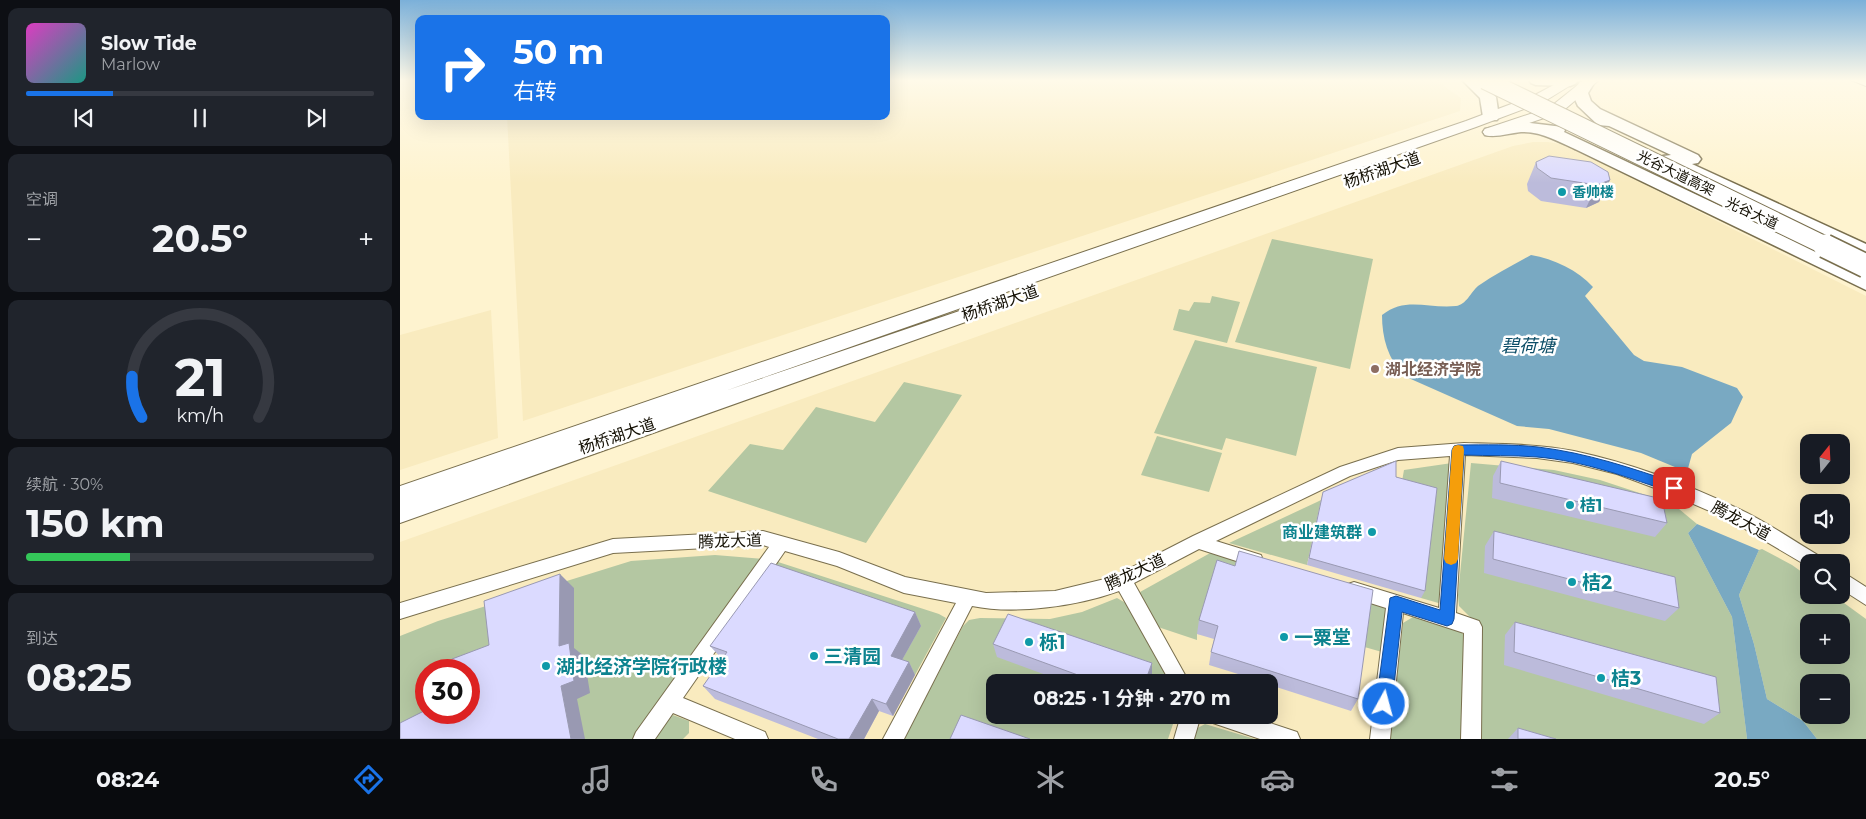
<!DOCTYPE html>
<html lang="zh">
<meta charset="utf-8">
<style>
:root{--surface:#171b24;--page:#20242c;--text:#f1f3f6;--muted:#9ea1a6;--line:#363941;--accent:#1a73e8}
body{margin:0;font-family:Montserrat,"Noto Sans SC",sans-serif;background:var(--page);color:var(--text);height:100vh;display:flex;flex-direction:column;font-size:19px;white-space:nowrap}
*{box-sizing:border-box;margin:0}
p{font-size:16px;color:var(--muted)}
.icon{flex:none;width:28px;height:28px;fill:none;stroke:currentColor;stroke-width:2;stroke-linecap:round;stroke-linejoin:round}
.map{position:relative;flex:1;overflow:hidden}
.sheet{display:flex;flex-direction:column;gap:8px;padding:8px;background:#0d0f14;width:400px}
.sheet>*{flex:none}
.top-card{position:absolute;left:15px;top:15px;width:475px;height:105px;border-radius:10px;box-shadow:0 5px 20px #0002;background:#1a73e8;color:#fff;overflow:hidden}
.needle{width:32px;rotate:18deg}
.fabs{position:absolute;left:1400px;top:434px;display:grid;gap:10px}
.fabs a{display:grid;place-items:center;width:50px;height:50px;border-radius:10px;background:var(--surface);box-shadow:0 5px 20px #0002;font-size:25px}
.speed{position:absolute;left:15px;top:659px;display:flex;gap:10px;font-size:25px;font-weight:700;text-align:center}
.speed>*{display:grid;place-content:center;width:65px;height:65px;border-radius:50%;background:var(--surface);box-shadow:0 5px 20px #0002;line-height:1}
.speed .limit{border:8px solid #d22;background:#fff;color:#111}
.pin{position:absolute;display:grid;place-items:center;width:42px;height:42px;color:#fff;margin:-21px;border-radius:10px;box-shadow:0 2px 8px #0006}
.me{position:absolute;width:55px;margin:-28px;rotate:7deg;stroke-linejoin:round;filter:drop-shadow(0 0 4px #0008)}
.turn{display:flex;align-items:center;gap:18px;height:105px;padding:0 15px;font-size:22px}
.turn .icon{width:65px;height:65px;stroke-width:2.5}
.turn b{display:block;font-size:35px;line-height:42px}
.big{font-size:38px;font-weight:700;line-height:1.1}
.sheet .tile{flex:1;display:flex;flex-direction:column;justify-content:center;gap:8px;min-width:0;padding:0 18px;border-radius:10px;background:var(--page)}
.sheet .dial{align-items:center;gap:0}
.dial svg{height:130px;overflow:visible;fill:none;stroke:var(--line);stroke-width:7;stroke-linecap:round;text-anchor:middle}
.dial text{fill:var(--text);stroke:none}
.song{display:flex;align-items:center;gap:15px}
.cover{width:60px;height:60px;border-radius:8px;background:linear-gradient(135deg,hsl(310 70% 55%),hsl(170 70% 35%))}
.played{height:5px;border-radius:2px;background:linear-gradient(90deg,var(--accent) 25%,var(--line) 25%)}
.keys{display:flex;justify-content:space-around;direction:ltr}
.heat{display:flex;justify-content:space-between;align-items:center;font-size:28px;direction:ltr}
.charge{height:8px;border-radius:4px;background:linear-gradient(90deg,#34c759 30%,var(--line) 0)}
.trip{position:absolute;left:586px;top:674px;width:292px;height:50px;border-radius:10px;background:var(--surface);box-shadow:0 5px 20px #0002;font-weight:700;line-height:50px;text-align:center}
.dock{display:flex;height:80px;justify-content:space-around;align-items:center;background:#090b0e;color:var(--muted)}
.dock .icon{width:35px;height:35px}
.dock .current{color:var(--accent)}
.dock b{font-size:22px;color:var(--text)}
main{display:flex;flex:1;min-height:0}
.map>svg:first-child{display:block}
.built{fill:#f9ebbf;fill-rule:evenodd}
.green{fill:#b4c7a2;fill-rule:evenodd}
.water{fill:#79a9c2}
.lines{fill:none;stroke-linecap:round;stroke-linejoin:round}
.minor-casing{stroke:#796f4e;stroke-width:2}
.secondary-casing{stroke:#796f4e;stroke-width:2}
.primary-casing{stroke:#796f4e;stroke-width:3}
.minor{fill:#fff;fill-rule:evenodd}
.secondary{fill:#fff;fill-rule:evenodd}
.primary{fill:#fff;fill-rule:evenodd}
.trunk-bridge-far1-casing{stroke:#796f4e;stroke-width:20;stroke-linecap:butt}
.trunk-bridge-casing{stroke:#796f4e;stroke-width:26;stroke-linecap:butt}
.trunk-bridge-far1{stroke:#fff;stroke-width:18}
.trunk-bridge{stroke:#fff;stroke-width:23}
.wall{fill:#bcbbdb}
.shaded-wall{fill:#9999b2}
.building{fill:#dbdaff;stroke:#9999b2}
.route{fill:#1a73e8;stroke:#114b97}
.slow{fill:#f59e0b}
.culture-dot{fill:#0f9aa8;stroke:#fff;stroke-width:2}
.education-dot{fill:#8d6e63;stroke:#fff;stroke-width:2}
.labels{text-anchor:middle;dominant-baseline:central;stroke-width:5;stroke-linejoin:round;paint-order:stroke}
.far-street-label{font-size:14px;fill:#151105;stroke:#fff}
.far-culture-label{font-size:14px;font-weight:bold;fill:#0d838f;stroke:#fff;text-anchor:start}
.street-label{font-size:16px;fill:#151105;stroke:#fff}
.education-label{font-size:16px;font-weight:bold;fill:#785e54;stroke:#fff;text-anchor:start}
.culture-label{font-size:16px;font-weight:bold;fill:#0d838f;stroke:#fff;text-anchor:start}
.water-label{font-size:18px;font-style:italic;fill:#0c4d67;stroke:#fff}
.near-culture-label{font-size:19px;font-weight:bold;fill:#0d838f;stroke:#fff;text-anchor:start}
</style>
<main>
<section class="sheet">
<div class="tile">
<div class="song"><i class="cover"></i><div><b>Slow Tide</b><p>Marlow</p></div></div>
<div class="played"></div>
<div class="keys"><svg class="icon" aria-label="previous" viewBox="0 0 24 24"><path d="M18 5L8 12l10 7zM5 5v14"/></svg><svg class="icon" aria-label="pause" viewBox="0 0 24 24"><path d="M8 5v14M16 5v14"/></svg><svg class="icon" aria-label="next" viewBox="0 0 24 24"><path d="M6 5l10 7-10 7zM19 5v14"/></svg></div>
</div>
<div class="tile"><p>空调</p>
<div class="heat"><a>−</a><b class="big">20.5°</b><a>+</a></div>
</div>
<div class="tile dial"><svg viewBox="0 0 100 80">
<path d="M14 69A42 42 0 1 1 86 69"/>
<path d="M14 69A42 42 0 0 1 8 44" stroke="#1a73e8"/>
<text x="50" y="56" font-size="32" font-weight="700">21</text>
<text x="50" y="72" font-size="11">km/h</text>
</svg></div>
<div class="tile"><p>续航 · 30%</p><b class="big">150 km</b><div class="charge"></div></div>
<div class="tile"><p>到达</p><b class="big">08:25</b></div>
</section>
<div class="map">
<svg width="1466" height="739" viewBox="0 0 1466 739">
<rect width="100%" height="100%" fill="#fef3cf"/>
<g class="built">
<polygon points="486,80 1035,80 1061,98 1060,111 123,421 107,116 486,116"/>
<path d="M1148,142L1166,145L1466,296V739H0V542L1113,146L1133,142ZM1409,442H1441V475H1409ZM1409,502H1441V535H1409ZM1409,562H1441V595H1409ZM1409,622H1441V655H1409ZM26,670H69V712H26ZM595,682H870V715H595ZM1409,682H1441V715H1409Z"/>
<polygon points="91,310 98,438 0,470 0,335"/>
</g>
<g class="green">
<polygon points="872,239 973,259 950,369 835,342"/>
<polygon points="812,296 840,302 827,343 773,330 779,309 789,311 794,302 810,303"/>
<polygon points="795,340 917,367 896,456 826,438 822,450 754,433"/>
<polygon points="504,382 562,395 466,543 308,491 350,444 383,450 416,407 475,422"/>
<polygon points="757,436 822,453 809,492 741,475"/>
<polygon points="1052,463 1042,604 1021,598 1033,496 1001,487 1004,470"/>
<polygon points="1071,463 1154,470 1200,480 1273,504 1297,524 1288,533 1332,617 1347,739 1078,739 1082,629 1059,606 1058,595"/>
<polygon points="921,500 907,565 829,543 917,502"/>
<path d="M1362,549L1392,565L1409,577V595H1433L1466,619V739H1417L1403,721L1367,699L1354,644L1339,595L1359,550ZM1409,622H1441V655H1409ZM1409,682H1441V715H1409Z"/>
<polygon points="812,552 987,607 982,652 961,646 797,634 797,640 755,626 740,592"/>
<path d="M315,555L365,559L236,739H0V636L38,621L231,561ZM26,670H69V712H26Z"/>
<polygon points="375,561 539,614 546,618 515,675 497,669 520,625 325,654"/>
<polygon points="717,598 731,606 771,682 595,682 595,715 776,715 768,739 504,739 563,626 569,620 580,618 650,619 682,612"/>
<polygon points="1013,617 1054,628 1063,634 1068,644 1063,739 990,739 1003,623"/>
<polygon points="273,715 289,721 289,733 283,739 250,739 265,719"/>
<polygon points="805,724 855,739 791,739 794,730"/>
</g>
<g class="water">
<path d="M1131,255C1154,259 1178,270 1193,287L1185,296L1234,355L1244,361L1282,367L1337,388L1343,397L1331,423L1292,454L1287,472L1241,453L1149,429L1117,426L1004,376C988,359 982,338 982,315C1006,296 1028,309 1056,306C1066,305 1071,292 1078,286C1095,274 1113,265 1131,255Z"/>
<polygon points="1297,524 1359,550 1339,595 1354,644 1367,699 1403,721 1417,739 1347,739 1332,617 1288,533"/>
</g>
<g class="lines">
<defs>
<g id="minor">
<polygon points="1451,80 1466,80 1466,86"/>
<path d="M1064,443C1101,444 1138,444 1174,451C1230,463 1287,484 1339,509C1367,522 1394,541 1421,557L1423,562H1409V567L1328,519L1268,493L1217,474L1173,463L1137,458L1065,455L1056,613L1079,621L1082,627L1081,739H1061L1064,633L1003,613L990,739H970L986,608L948,596L945,590L948,584L954,582L1039,608L1050,456L998,460L950,476L816,541L861,555L863,560L861,565L855,567L799,549L734,583L789,682H770L719,591C678,606 615,615 572,606L504,739H483L556,603L504,593L437,566L385,551L283,698L365,732L368,739H335L273,713L255,739H233L236,732L369,547L363,545L213,553L0,619V603L213,539L363,531L439,552L505,577L586,593L655,591L713,577L793,536L940,467L998,448Z"/>
<polygon points="1441,571 1466,587 1466,605 1441,589"/>
<polygon points="781,715 801,715 794,739 774,739"/>
<polygon points="807,715 846,715 897,732 900,739 860,739 810,722"/>
</g>
<g id="secondary">
<polygon points="1163,80 1179,80 1145,101 1076,127 325,391 574,306 581,304 588,306 590,310 588,314 0,523 0,486 1066,121 1135,95"/>
<polygon points="1184,80 1199,80 1164,110 1154,110 1152,107 1154,104"/>
<polygon points="1145,109 1150,110 1152,113 1150,116 1090,136 1085,135 1083,132 1085,129"/>
</g>
<g id="primary">
<polygon points="1062,80 1078,80 1096,97 1099,117 1097,120 1085,120 1083,117 1080,98"/>
<polygon points="1129,80 1177,80 1178,81 1175,84 1170,86 1136,85 1131,83"/>
<polygon points="1185,80 1190,82 1193,85 1188,93 1191,101 1200,109 1298,155 1301,159 1298,163 1292,164 1466,244 1466,257 1263,164 1260,160 1263,156 1271,155 1209,126 1198,125 1178,106 1172,93 1180,82"/>
<path d="M1121,122L1163,127L1165,130L1164,132L1466,275V290L1177,150C1159,142 1141,131 1121,132C1109,133 1097,138 1085,135L1083,132L1085,129Z"/>
</g>
</defs>
<use href="#minor" class="minor-casing"/>
<use href="#secondary" class="secondary-casing"/>
<use href="#primary" class="primary-casing"/>
<use href="#minor" class="minor"/>
<use href="#secondary" class="secondary"/>
<use href="#primary" class="primary"/>
<defs>
<polyline id="trunk-bridge-far1" points="1085,80 1428,247"/>
<polyline id="trunk-bridge" points="1425,246 1466,266"/>
</defs>
<use href="#trunk-bridge-far1" class="trunk-bridge-far1-casing"/>
<use href="#trunk-bridge" class="trunk-bridge-casing"/>
<use href="#trunk-bridge-far1" class="trunk-bridge-far1"/>
<use href="#trunk-bridge" class="trunk-bridge"/>
</g>
<g class="wall">
<polygon points="1136,162 1210,180 1199,202 1186,208 1141,201 1128,191 1127,184"/>
<polygon points="1101,461 1267,523 1255,537 1092,498 1093,476"/>
<polygon points="996,477 1025,591 1021,598 907,565 923,492"/>
<polygon points="1094,531 1279,608 1265,621 1084,573 1085,546"/>
<polygon points="817,560 958,699 951,711 870,685 870,682 864,682 809,665 811,652 814,639 797,634 799,620"/>
<polygon points="515,612 521,626 502,660 509,662 515,675 493,716 479,711 464,739 418,739 315,699 303,686 322,659 310,646"/>
<polygon points="1115,622 1320,713 1304,724 1104,665 1105,635"/>
<polygon points="593,644 752,663 752,676 749,682 665,682 597,657"/>
<polygon points="1118,728 1156,739 1108,739"/>
</g>
<g class="shaded-wall">
<polygon points="1210,180 1199,202 1186,208 1197,185"/>
<polygon points="160,574 174,588 174,648 184,656 190,693 177,699 185,739 171,739 161,686 159,646"/>
<polygon points="515,612 521,626 497,669 491,656"/>
<polygon points="509,662 515,675 493,716 486,704"/>
<polygon points="752,663 752,676 749,682 745,682"/>
<polygon points="472,699 479,711 464,739 449,739"/>
</g>
<g class="building">
<polygon points="1149,156 1191,162 1208,172 1210,180 1197,185 1151,178 1137,168 1136,162"/>
<polygon points="996,461 996,477 1037,488 1025,591 909,558 923,492"/>
<polygon points="1101,461 1262,499 1267,523 1100,483"/>
<polygon points="1094,531 1275,577 1279,608 1093,559"/>
<polygon points="839,551 973,590 958,699 811,652 818,626 799,620 817,560 835,566"/>
<polygon points="371,563 515,612 491,656 509,662 486,704 472,699 449,739 438,739 303,686 327,652 310,646"/>
<polygon points="160,574 159,646 169,643 174,681 161,686 171,739 0,739 0,723 26,710 26,712 69,712 69,670 52,670 52,659 89,645 84,601"/>
<polygon points="608,614 752,663 745,682 697,682 593,644"/>
<polygon points="1115,622 1316,677 1320,713 1114,652"/>
<polygon points="561,715 630,739 550,739"/>
<polygon points="1118,728 1156,739 1118,739"/>
</g>
<linearGradient id="sky" x2="0" y2="1"><stop stop-color="#7bb0d9"/><stop offset="0.44" stop-color="#fffae9"/><stop offset="1" stop-color="#fffae9" stop-opacity="0"/></linearGradient>
<rect width="1466" height="183" fill="url(#sky)"/>
<path class="route" d="M1058,445C1085,445 1112,444 1138,447C1187,453 1232,468 1278,484L1280,488L1278,492L1274,493C1229,478 1185,461 1137,457C1113,455 1088,456 1064,455L1054,619L1052,624L1047,626L1002,612L992,704L990,710L984,712L979,710L976,704L990,598L996,596L1040,610L1052,450L1054,446Z"/>
<polygon class="slow" points="1058,445 1063,446 1064,450 1058,559 1056,563 1051,565 1046,563 1044,559 1052,450 1054,446"/>
<g class="culture-dot">
<circle cx="1162" cy="192" r="5"/>
<circle cx="1170" cy="505" r="5"/>
<circle cx="972" cy="532" r="5"/>
<circle cx="1172" cy="582" r="5"/>
<circle cx="884" cy="637" r="5"/>
<circle cx="629" cy="642" r="5"/>
<circle cx="414" cy="656" r="5"/>
<circle cx="146" cy="666" r="5"/>
<circle cx="1201" cy="678" r="5"/>
</g>
<circle class="education-dot" cx="975" cy="369" r="5"/>
<g class="labels">
<g class="far-street-label">
<text transform="translate(1276 173) rotate(26)">光谷大道高架</text>
<text transform="translate(1352 213) rotate(25)">光谷大道</text>
</g>
<g class="far-culture-label">
<text x="1172" y="192">香帅楼</text>
</g>
<g class="street-label">
<text transform="translate(982 170) rotate(-19)">杨桥湖大道</text>
<text transform="translate(600 303) rotate(-19)">杨桥湖大道</text>
<text transform="translate(217 436) rotate(-19)">杨桥湖大道</text>
<text transform="translate(1341 521) rotate(28)">腾龙大道</text>
<text transform="translate(330 541) rotate(-2)">腾龙大道</text>
<text transform="translate(735 572) rotate(-25)">腾龙大道</text>
</g>
<g class="education-label">
<text x="985" y="369">湖北经济学院</text>
</g>
<g class="culture-label">
<text x="1180" y="505">桔1</text>
<text x="962" y="532" text-anchor="end">商业建筑群</text>
</g>
<g class="water-label">
<text x="1128" y="346">碧荷塘</text>
</g>
<g class="near-culture-label">
<text x="1182" y="582">桔2</text>
<text x="894" y="637">一粟堂</text>
<text x="639" y="642">栎1</text>
<text x="424" y="656">三清园</text>
<text x="156" y="666">湖北经济学院行政楼</text>
<text x="1211" y="678">桔3</text>
</g>
</g>
</svg>
<div class="fabs">
<a><svg class="needle" viewBox="-14 -14 28 28"><path d="M0-13l5 13h-10z" fill="#e53935"/><path d="M0 13l5-13h-10z" fill="#9ea1a6"/></svg></a>
<a><svg class="icon" aria-label="sound" viewBox="0 0 24 24"><path d="M4 9h4l5-4v14l-5-4H4zM17 9q2 3 0 6"/></svg></a>
<a><svg class="icon" aria-label="search" viewBox="0 0 24 24"><circle cx="10" cy="10" r="6"/><path d="M15 15l6 6"/></svg></a>
<a>+</a>
<a>−</a>
</div>
<div class="speed"><div class="limit">30</div></div>
<div class="pin" style="left:1274px;top:488px;background:#d93025"><svg class="icon" aria-label="arrive" viewBox="0 0 24 24"><path d="M6 21V4h12l-3 4 3 4H6"/></svg></div>
<svg class="me" style="left:984px;top:704px" viewBox="-20 -20 40 40"><circle r="17" fill="#1a73e8" stroke="#fff" stroke-width="3"/><path d="M0-11L8 9 0 5-8 9z" fill="#fff"/></svg>
<div class="trip">08:25 · 1 分钟 · 270 m</div>
<div class="top-card">
<div class="turn"><svg class="icon" aria-label="right" viewBox="0 0 24 24"><path d="M7 20v-9h11M14 6l5 5-5 5"/></svg><div><b>50 m</b>右转</div></div>
</div>
</div>
</main>
<nav class="dock">
<b>08:24</b>
<svg class="icon current" aria-label="directions" viewBox="0 0 24 24"><path d="M12 3l9 9-9 9-9-9zM9 14v-3h6M13 9l2 2-2 2"/></svg>
<svg class="icon" aria-label="music" viewBox="0 0 24 24"><path d="M9 18V5l10-2v13"/><circle cx="6" cy="18" r="3"/><circle cx="16" cy="16" r="3"/></svg>
<svg class="icon" aria-label="phone" viewBox="0 0 24 24"><path d="M5 4h4l2 5-3 2q2 4 5 5l2-3 5 2v4C11 20 4 13 5 4z"/></svg>
<svg class="icon" aria-label="climate" viewBox="0 0 24 24"><path d="M12 3v18M4 7l16 10M4 17L20 7"/></svg>
<svg class="icon" aria-label="car" viewBox="0 0 24 24"><path d="M5 17H2v-5l4-1 3-4h7l3 4 3 1v5h-3M9 17h6M6 11h13"/><circle cx="7" cy="17" r="2"/><circle cx="17" cy="17" r="2"/></svg>
<svg class="icon" aria-label="filters" viewBox="0 0 24 24"><path d="M4 7h16M4 17h16"/><circle cx="9" cy="7" r="2"/><circle cx="15" cy="17" r="2"/></svg>
<b>20.5°</b>
</nav>
